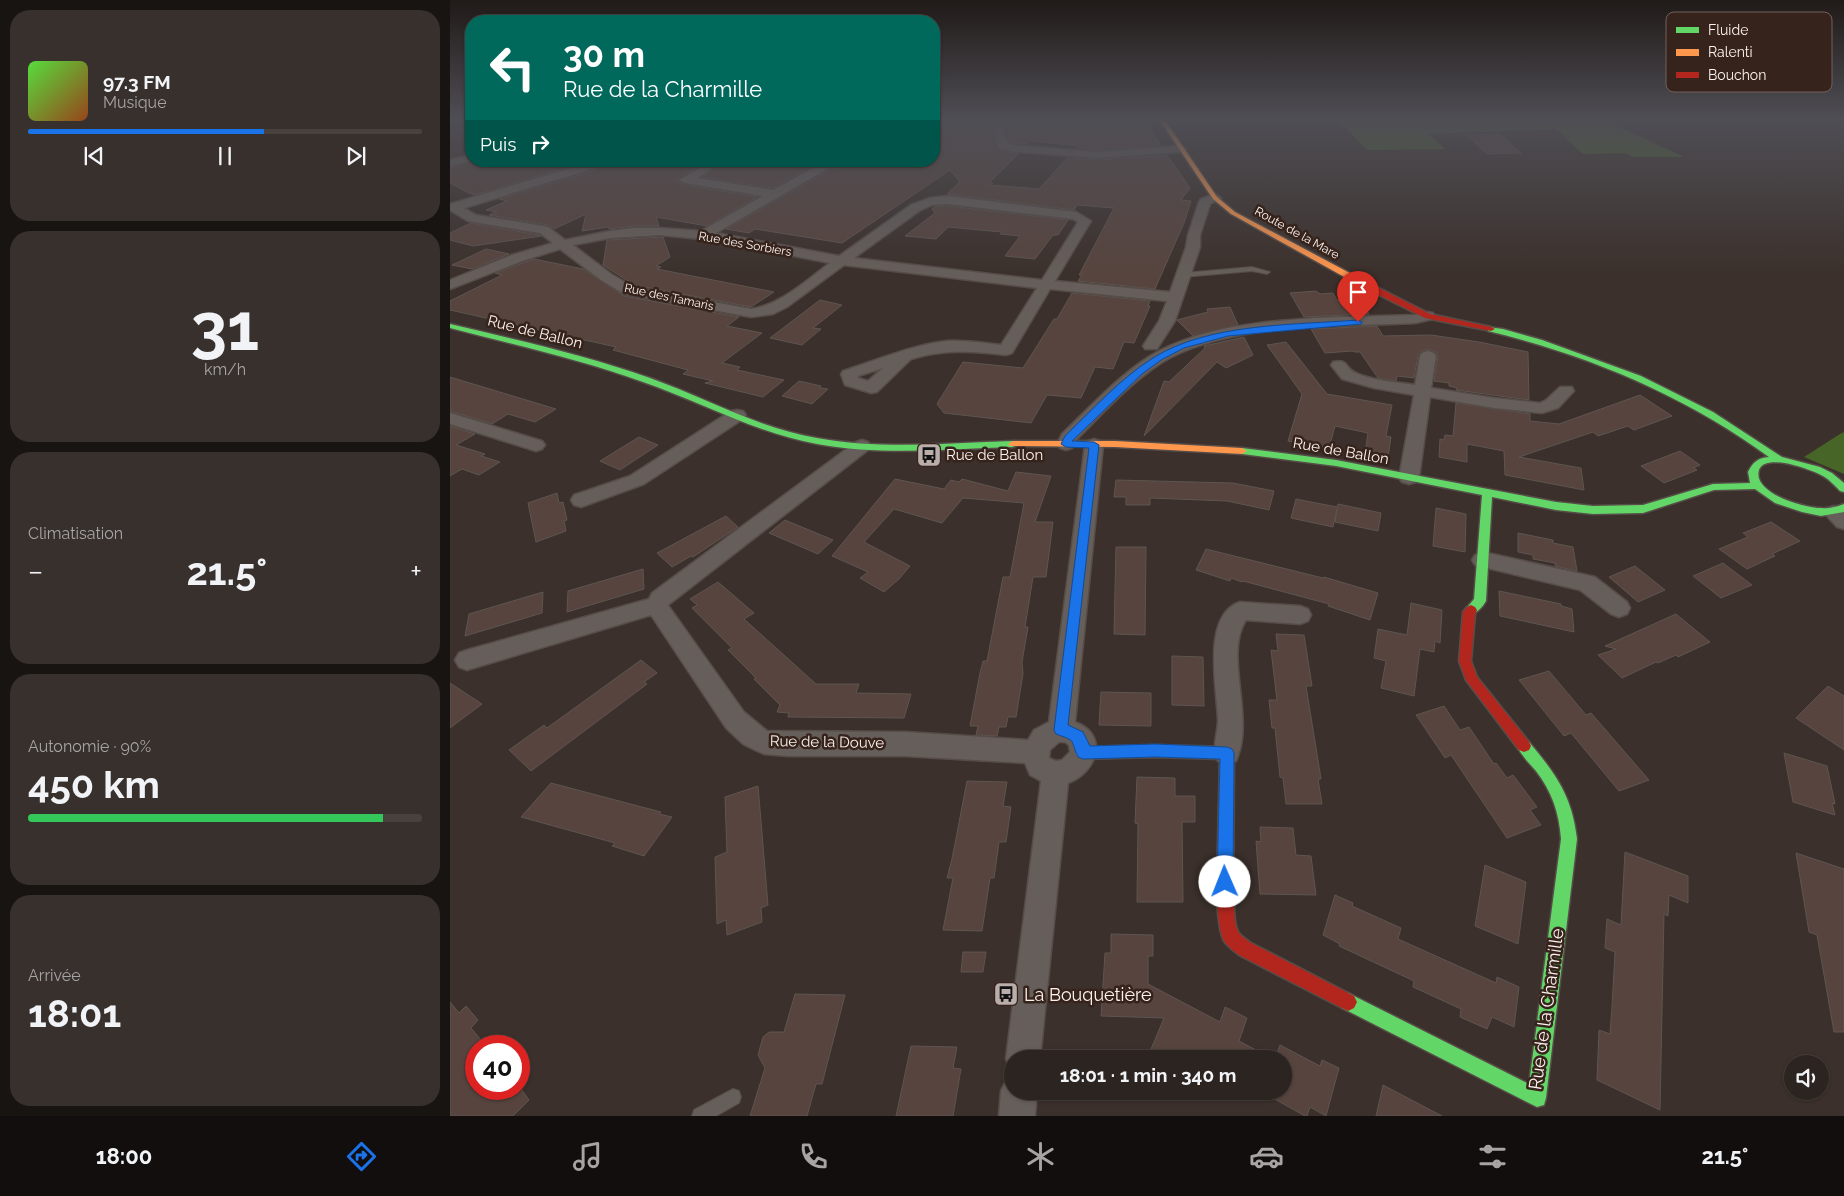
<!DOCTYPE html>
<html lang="fr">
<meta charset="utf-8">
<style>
:root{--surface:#2c2420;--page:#38302d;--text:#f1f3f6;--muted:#a6a4a5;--line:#48413e;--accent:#1a73e8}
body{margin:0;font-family:Raleway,sans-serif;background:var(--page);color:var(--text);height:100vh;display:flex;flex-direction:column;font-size:19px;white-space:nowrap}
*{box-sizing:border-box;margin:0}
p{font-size:16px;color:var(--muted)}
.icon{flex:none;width:28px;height:28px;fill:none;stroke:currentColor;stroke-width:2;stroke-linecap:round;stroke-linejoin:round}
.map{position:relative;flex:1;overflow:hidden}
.sheet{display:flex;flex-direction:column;gap:10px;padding:10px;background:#181412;width:450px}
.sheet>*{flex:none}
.hud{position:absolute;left:15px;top:15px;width:475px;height:152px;border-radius:20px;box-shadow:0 1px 4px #0004,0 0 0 1px var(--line);background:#00695c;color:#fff;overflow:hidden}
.buttons{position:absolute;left:1334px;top:1055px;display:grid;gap:10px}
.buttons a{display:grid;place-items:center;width:45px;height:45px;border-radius:50%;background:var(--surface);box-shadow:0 1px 4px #0004,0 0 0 1px var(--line);font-size:25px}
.speed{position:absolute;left:15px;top:1035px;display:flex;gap:10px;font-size:25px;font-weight:700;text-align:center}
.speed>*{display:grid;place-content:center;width:65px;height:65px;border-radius:50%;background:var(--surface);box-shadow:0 1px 4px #0004,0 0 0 1px var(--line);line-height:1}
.speed .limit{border:8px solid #d22;background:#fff;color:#111}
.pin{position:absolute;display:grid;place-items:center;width:42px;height:42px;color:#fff;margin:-51px -21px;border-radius:50% 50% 50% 0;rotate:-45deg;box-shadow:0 0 5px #0007}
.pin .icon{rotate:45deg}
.me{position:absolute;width:55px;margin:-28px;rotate:359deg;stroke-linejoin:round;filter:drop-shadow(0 0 4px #0008)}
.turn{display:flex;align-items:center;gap:18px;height:105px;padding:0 15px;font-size:22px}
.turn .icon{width:65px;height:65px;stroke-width:2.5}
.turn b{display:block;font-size:35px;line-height:42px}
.then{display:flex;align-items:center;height:48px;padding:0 15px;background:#0003;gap:10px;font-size:19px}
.big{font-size:38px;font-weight:700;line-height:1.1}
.sheet .widget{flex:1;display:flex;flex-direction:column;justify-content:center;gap:8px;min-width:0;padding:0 18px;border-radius:20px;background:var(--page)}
.sheet .dial{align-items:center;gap:0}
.dial b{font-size:65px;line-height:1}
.song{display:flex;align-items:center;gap:15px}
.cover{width:60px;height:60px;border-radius:8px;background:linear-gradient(135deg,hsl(110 70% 55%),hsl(20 70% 35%))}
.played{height:5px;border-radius:2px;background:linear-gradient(90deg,var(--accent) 60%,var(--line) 60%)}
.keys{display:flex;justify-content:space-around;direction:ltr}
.heat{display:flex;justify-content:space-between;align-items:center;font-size:28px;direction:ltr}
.charge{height:8px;border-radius:4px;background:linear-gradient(90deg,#34c759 90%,var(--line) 0)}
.trip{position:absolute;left:554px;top:1050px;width:288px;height:50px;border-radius:25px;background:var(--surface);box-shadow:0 1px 4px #0004,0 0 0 1px var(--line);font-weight:700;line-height:50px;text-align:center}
.tab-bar{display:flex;height:80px;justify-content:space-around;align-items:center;background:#120e0d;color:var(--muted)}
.tab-bar .icon{width:35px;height:35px}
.tab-bar .on{color:var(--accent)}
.tab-bar b{font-size:22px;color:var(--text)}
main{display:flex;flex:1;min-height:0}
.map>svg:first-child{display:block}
.forest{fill:#486528}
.building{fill:#57443e;stroke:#5e5551}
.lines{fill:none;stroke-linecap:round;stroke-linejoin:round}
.lane-casing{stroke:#564c48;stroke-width:2}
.street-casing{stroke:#564c48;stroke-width:3}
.fast-casing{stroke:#564c48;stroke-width:3}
.slow-casing{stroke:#564c48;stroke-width:3}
.jam-casing{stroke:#564c48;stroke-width:3}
.lane{fill:#665e5a;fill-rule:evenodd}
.street{fill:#665e5a;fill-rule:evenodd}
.fast{fill:#63d668;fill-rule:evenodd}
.slow{fill:#ff974d;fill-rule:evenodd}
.jam{fill:#b3261e;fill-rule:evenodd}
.route{fill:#1a73e8;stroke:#114b97}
.labels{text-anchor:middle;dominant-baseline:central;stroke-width:5;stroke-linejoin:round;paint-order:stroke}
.far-street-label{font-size:12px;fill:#fdf2ee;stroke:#36231c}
.street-label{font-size:15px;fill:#fdf2ee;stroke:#36231c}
.poi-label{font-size:15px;fill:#fdf2ee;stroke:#36231c;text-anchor:start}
.near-poi-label{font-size:18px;fill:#fdf2ee;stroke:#36231c;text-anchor:start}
.near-street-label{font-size:18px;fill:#fdf2ee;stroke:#36231c}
.key{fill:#36231c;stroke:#72615b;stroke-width:1}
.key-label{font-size:14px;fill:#fdf2ee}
</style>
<main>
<section class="sheet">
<div class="widget">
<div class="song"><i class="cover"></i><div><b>97.3 FM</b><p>Musique</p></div></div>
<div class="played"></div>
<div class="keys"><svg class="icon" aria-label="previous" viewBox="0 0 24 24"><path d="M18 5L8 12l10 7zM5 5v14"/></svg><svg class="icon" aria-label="pause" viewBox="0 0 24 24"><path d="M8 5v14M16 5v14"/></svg><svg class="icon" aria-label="next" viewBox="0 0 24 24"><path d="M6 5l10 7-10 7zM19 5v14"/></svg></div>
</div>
<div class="widget dial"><b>31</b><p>km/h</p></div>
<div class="widget"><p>Climatisation</p>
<div class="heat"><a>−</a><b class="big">21.5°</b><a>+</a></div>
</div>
<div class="widget"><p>Autonomie · 90%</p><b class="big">450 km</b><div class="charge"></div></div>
<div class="widget"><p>Arrivée</p><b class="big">18:01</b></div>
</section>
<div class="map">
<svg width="1394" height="1116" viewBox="0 0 1394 1116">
<rect width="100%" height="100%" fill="#3b302b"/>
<g class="forest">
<polygon points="1152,119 1234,157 1183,157 1176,153 1133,154 1106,129 979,134 995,149 917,150 888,120"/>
<polygon points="1394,432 1394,474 1354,457 1390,434"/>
</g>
<g class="building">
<polygon points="535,119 694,119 711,146 646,150 626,148 628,146 580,141 577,144 561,143 552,122"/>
<polygon points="484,126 542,130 549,150 568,154 539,183 543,183 541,185 589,189 617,158 646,160 717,155 740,188 731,200 741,201 734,223 705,289 628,281 632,275 629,275 664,208 627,205 624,210 497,194 510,182 500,170 392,243 305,229 299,233 276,229 383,168 391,169 410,161 484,161"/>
<polygon points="1050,134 1071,153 1037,154 1016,135"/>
<polygon points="23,161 138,161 25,195 19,193 0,183 0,168"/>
<polygon points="164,161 343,161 365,165 323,188 252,177 264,168 257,164 251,165 228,178 227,181 235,185 307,197 257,226 206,217 209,226 184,226 159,229 159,227 132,231 136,214 104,229 98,225 39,215 47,212 36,210 57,201 49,199 162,165"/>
<polygon points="498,206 618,220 608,235 603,235 585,259 555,256 570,236 550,234 552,232 498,227 486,239 455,236 485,213 482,209 484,207"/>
<polygon points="21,223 89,235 91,236 23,246 0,240 0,233"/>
<polygon points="213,237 220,257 206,266 211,267 207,269 324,292 301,307 184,285 153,265 157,240"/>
<polygon points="36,249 59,254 22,269 2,265"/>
<polygon points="84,259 133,269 174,296 289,317 277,326 312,333 272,363 290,367 287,370 334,380 313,397 255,383 263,381 233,374 238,370 163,350 166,347 0,310 0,301 52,275 45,273"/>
<polygon points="866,291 870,294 883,293 887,300 909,299 919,314 854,317 840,293"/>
<polygon points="622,293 700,301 698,306 700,306 684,343 674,342 663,369 645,367 631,398 597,395 581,423 494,413 487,404 513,362 573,368 604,319 607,319"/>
<polygon points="370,300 392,305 363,328 371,329 352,345 320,338"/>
<polygon points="780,307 788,325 743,336 727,320 758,312 757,309"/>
<polygon points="927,326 933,336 981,335 1029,342 1078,352 1079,400 1006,390 1007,388 999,386 999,383 984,381 988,356 986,352 979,349 971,351 968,355 964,378 947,376 946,381 928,378 910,352 904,352 903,351 875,353 861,329"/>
<polygon points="794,337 803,355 776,368 767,362 694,436 714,381 719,382 755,348 754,346"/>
<polygon points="836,342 877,394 942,405 936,436 941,437 938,457 915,453 918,433 885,426 879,448 838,441 852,394 817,345"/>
<polygon points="0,377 106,409 85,422 58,414 42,424 0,411"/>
<polygon points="349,381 371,386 370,388 378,389 362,404 332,396"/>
<polygon points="1190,395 1222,416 1184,430 1178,426 1148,436 1143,432 1069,457 1131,468 1134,490 1055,475 1054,451 1017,444 1017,462 989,457 990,439 994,440 995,435 1003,436 1006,403 1080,414 1080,421 1109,424"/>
<polygon points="0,426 25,434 6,445 35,454 31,456 50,462 29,475 12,469 0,476"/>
<polygon points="189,437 208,445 170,470 150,461"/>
<polygon points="1230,451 1250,465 1243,468 1247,470 1214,483 1191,466"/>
<polygon points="566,472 601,476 585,522 603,522 596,577 583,577 575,627 578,627 572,662 573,674 566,717 558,717 556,727 549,727 547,736 526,735 528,726 520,726 530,673 533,661 537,661 553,577 560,577 574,503 513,498 492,523 444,509 414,542 460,566 449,579 434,592 410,578 418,572 382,556 445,479 494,489 501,480 509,482 512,479 558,491"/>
<polygon points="666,480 783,483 824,491 819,510 777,501 700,498 700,505 676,505 676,497 664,497"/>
<polygon points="107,493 109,503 113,502 117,520 114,521 116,531 86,542 78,503"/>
<polygon points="846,499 887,507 888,504 931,513 928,531 885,522 887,509 883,527 841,518"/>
<polygon points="986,508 1016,514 1015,552 983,546"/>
<polygon points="276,516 288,527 243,557 241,556 222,567 207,553"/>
<polygon points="335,520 383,540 368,554 319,533"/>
<polygon points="1321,522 1350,541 1322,554 1325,556 1297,569 1269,549 1298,537 1293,533"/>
<polygon points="1068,533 1103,540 1103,543 1123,547 1127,571 1105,566 1105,563 1083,559 1083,555 1068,552"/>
<polygon points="666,547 696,547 695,635 664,634"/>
<polygon points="756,549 873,578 874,577 928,593 920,620 878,606 879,604 793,581 792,582 781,578 780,581 746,570"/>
<polygon points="1273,563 1302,585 1271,598 1243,576"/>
<polygon points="1185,566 1215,590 1188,602 1159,577"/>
<polygon points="193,569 194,589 117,612 118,591"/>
<polygon points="268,582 304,613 294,619 366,684 409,684 406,693 461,694 454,718 338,717 339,713 327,712 330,705 304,679 306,678 278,650 282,648 242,608 247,605 240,599"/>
<polygon points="1049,591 1111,604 1111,606 1122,609 1124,632 1050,616"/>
<polygon points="93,592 92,613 15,636 19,614"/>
<polygon points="961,603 992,610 990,643 985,641 984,652 970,649 964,696 931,688 936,661 924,658 928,629 957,635"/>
<polygon points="1226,614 1260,642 1228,657 1226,655 1208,663 1206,662 1172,678 1148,655 1166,649 1155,646"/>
<polygon points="826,634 854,635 862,686 856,686 871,779 868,779 872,804 836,804 833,778 830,777 825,728 822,728 819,700 827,700 821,650 828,651"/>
<polygon points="722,656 753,657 754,706 722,705"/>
<polygon points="191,660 207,673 194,682 197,684 81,771 59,750 94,725 97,728"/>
<polygon points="1099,671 1136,715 1141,713 1199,780 1169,791 1121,733 1114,736 1069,680"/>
<polygon points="0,683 32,704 0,728"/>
<polygon points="1378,686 1394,696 1394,750 1346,718"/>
<polygon points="651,692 701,693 701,726 649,725"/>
<polygon points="994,706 1010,730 1019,727 1044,764 1046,763 1057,778 1063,775 1087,807 1080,810 1091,825 1057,838 1001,755 995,758 966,715"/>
<polygon points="1334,753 1377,766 1385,804 1382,803 1385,815 1343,802"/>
<polygon points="687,777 725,778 725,796 745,796 745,822 732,822 733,902 687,902 688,824 685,823"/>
<polygon points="517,781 557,782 553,806 561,807 556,842 549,842 544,878 540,878 532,931 493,930 503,878 497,878 502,859"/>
<polygon points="101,783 211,812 209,814 222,817 194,856 162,846 165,843 71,817"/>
<polygon points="308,786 318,905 311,908 312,922 277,935 276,920 267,924 265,857 277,852 275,797"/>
<polygon points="810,827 843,828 846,855 861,856 866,895 810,894 806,841 811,842"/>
<polygon points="1175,852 1238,876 1238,903 1219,895 1218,916 1214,914 1210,1110 1147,1080 1149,1030 1160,1034 1162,1007 1165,952 1155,948 1157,919 1171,925"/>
<polygon points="1346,853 1394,869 1394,1032 1384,1032 1367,935 1359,932"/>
<polygon points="1035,865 1076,882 1068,944 1025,926"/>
<polygon points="885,895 903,903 902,906 951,928 948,939 1046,983 1047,977 1069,987 1064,1027 1042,1017 1037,1029 1010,1017 1011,1009 963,987 964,981 889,946 890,944 873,935"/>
<polygon points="661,934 703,935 703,956 698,956 698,984 770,1022 775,1007 797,1018 789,1041 823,1059 708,1059 699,1054 714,1018 651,1016 655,953 661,953"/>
<polygon points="513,952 536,952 533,972 511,972"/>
<polygon points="345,994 395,995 372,1084 366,1084 357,1116 300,1116 315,1068 308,1055 313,1037 319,1032 334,1032"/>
<polygon points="0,1002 9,1013 16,1006 28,1020 21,1028 36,1046 26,1046 26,1089 71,1089 79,1100 63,1116 0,1116"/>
<polygon points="830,1045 870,1066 872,1060 889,1068 876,1116 860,1107 857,1116 855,1116 814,1093 815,1091 832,1091 832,1059 825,1059"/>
<polygon points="461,1046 507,1047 503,1068 511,1069 503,1116 446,1116"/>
<polygon points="933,1085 992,1116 926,1116"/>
</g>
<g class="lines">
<defs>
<g id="lane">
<polygon points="802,267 820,272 817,274 802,271 733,277 730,275 733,273"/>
<polygon points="283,1089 289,1091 291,1097 289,1103 266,1116 242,1116 244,1110"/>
</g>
<g id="street">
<polygon points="484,119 514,119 550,123 558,144 561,145 646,152 731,146 736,149 731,152 646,158 560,151 549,148 543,128 484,123"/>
<polygon points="21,155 21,161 0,166 0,160"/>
<path d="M145,161H162L161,163L14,208L26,215L98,227L115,240L160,231L184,228H210L251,231L313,196L235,183L229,180L252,167L256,166L262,169L247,178L323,190L377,161H391L266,233L389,256L461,205L480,198L498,196L626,212L641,221L605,281L720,292L736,247L738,235L749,202L751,199L765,194L771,198L760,204L750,235V247L725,321L707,349H695L693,346L709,321L717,301L600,289L562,353L556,355C523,351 493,349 461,359L427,392L421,393L395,385L391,374L393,371C427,360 462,345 497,341C515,340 534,343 551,345L587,288L394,265L337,307L323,314L301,317L174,294L151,280L110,249L72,261L0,289V280L62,255L103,243L90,233L18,221L0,210V204ZM498,204L623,219L628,222L592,280L404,258L469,211L482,205ZM210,235L262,240L380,263C356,280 331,305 301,309L183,287L161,274L123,245L160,238ZM433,368L418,381L408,378V376Z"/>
<path d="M978,312L983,313L985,316L983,319L965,323C889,327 777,322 711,363C679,384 653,413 626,440L622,448L616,450L610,448L607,444L612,434C640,407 667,377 700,356C770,314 885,318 965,315Z"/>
<path d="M978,351L984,353L986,356L981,388L1044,398L1090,403L1096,400L1110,387H1122L1124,391L1108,408L1092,413L1044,408L980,397L969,478L966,482L959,484L952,482L949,478L964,395L924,388L892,379L881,365L883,362C899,358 895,369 906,373C924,381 946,382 965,385L970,356L972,353Z"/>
<polygon points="287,410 293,411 296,415 293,419 194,484 131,507 124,505 121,500 124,495 180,476 281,411"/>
<polygon points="0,413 92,441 95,445 92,449 86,451 0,424"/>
<path d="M644,439L650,441L653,445L625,722C659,734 648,772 618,783L590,1059H562V1072L556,1059L591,781L580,775L575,763L455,756H338L314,754L305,750L293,744L276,728L201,615L17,670L9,667L5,660L9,653L17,650L199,599L202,593L406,442L412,440L418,442L421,446L418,450L218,605L220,608L294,712L317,731L455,732L578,740L584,730L599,722L635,445L638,441ZM609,742H615L619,745L620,752L612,760L606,761L599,758L600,750Z"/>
<polygon points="1384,506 1394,511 1394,529 1387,527 1374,513 1377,508"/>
<polygon points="1033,552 1145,577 1177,602 1180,608 1177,614 1169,617 1161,614 1130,590 1025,565 1022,560 1025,555"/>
<path d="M790,602L850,606L858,609L861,615L858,621L850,624L796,620C773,656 806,718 786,761L777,765L768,761C761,747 768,735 768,720C767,689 751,615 790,602Z"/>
<polygon points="562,1076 562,1091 587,1091 585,1116 549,1116 551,1091 557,1079"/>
</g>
<g id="fast">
<path d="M0,324C67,340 135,355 200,378C256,398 308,428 367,438C432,450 498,443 563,441L568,444L563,447C498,449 432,456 367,444C306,433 251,402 193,382C130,359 65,345 0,328Z"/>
<path d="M1038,327L1053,329L1092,340L1191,376L1263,412L1332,457L1370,467L1382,473L1394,483V492L1390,491C1385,486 1380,480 1373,476C1362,470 1315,452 1309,470C1302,493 1354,508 1371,508C1379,509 1386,507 1394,504V512L1371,516L1352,512L1325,503L1305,489L1264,490L1193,513L1143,514L1106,510L1042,497L1036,601C1032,608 1025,616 1017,613L1015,610L1024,599L1032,495L886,466L792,454L787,451L792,448L886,460L1106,502L1143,506L1193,505L1263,484L1300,483L1298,472C1303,462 1308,458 1319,457C1236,396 1138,355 1038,331Z"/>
<path d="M1074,740L1079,742C1106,774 1122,796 1127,839L1096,1098L1094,1105L1087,1107L892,1008L889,1002L892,996L898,993L904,996L1079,1084L1111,839C1109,812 1102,792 1086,771C1079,763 1071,755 1067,746L1069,742Z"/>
</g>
<g id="slow">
<polygon points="709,119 714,119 767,197 785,212 913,280 913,284 907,284 781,214 763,199"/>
<polygon points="563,441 665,441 792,448 797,451 792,454 665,447 560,446 558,444"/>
<polygon points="705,745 777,747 782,749 784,753 783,883 781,889 775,891 769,889 767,883 770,759 705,757 633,759 628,757 626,753 628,749 633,747"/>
</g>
<g id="jam">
<polygon points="907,280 913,280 980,314 1041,327 1045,329 1041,331 975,318 907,284"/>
<polygon points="1021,605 1025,607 1027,610 1025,614 1021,661 1027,677 1079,742 1081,746 1079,750 1074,752 1069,750 1016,680 1009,661 1013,612 1017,607"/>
<path d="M775,875L781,877C786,891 781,921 789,933C791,936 797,940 801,943L904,996L907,1002L904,1008L898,1011L892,1008L789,955C784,951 777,946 774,941C768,930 765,889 769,877Z"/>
</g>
</defs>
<use href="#lane" class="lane-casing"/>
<use href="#street" class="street-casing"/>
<use href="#fast" class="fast-casing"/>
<use href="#slow" class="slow-casing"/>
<use href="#jam" class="jam-casing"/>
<use href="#lane" class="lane"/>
<use href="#street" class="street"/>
<use href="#fast" class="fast"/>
<use href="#slow" class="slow"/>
<use href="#jam" class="jam"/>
</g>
<linearGradient id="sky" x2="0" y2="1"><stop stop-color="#201a18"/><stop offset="0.43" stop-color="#4f4e55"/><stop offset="1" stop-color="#4f4e55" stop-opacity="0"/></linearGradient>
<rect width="1394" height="276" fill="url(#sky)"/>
<path class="route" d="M908,320L912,322L911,324L778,336L734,348L711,360L692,374L622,441L644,442L649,445L618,725L633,732L640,746L705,744L777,747L782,749L784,753L783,882L780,888L775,890L769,888L767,882L770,759L705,757L633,759L628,757C619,738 628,742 606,734L604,730L639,448L616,447L611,444L615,436C643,409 671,378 703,358C758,323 845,325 908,320Z"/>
<defs>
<symbol id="bus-square" viewBox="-11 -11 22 22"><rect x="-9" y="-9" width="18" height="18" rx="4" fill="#b9aeaa" stroke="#36231c"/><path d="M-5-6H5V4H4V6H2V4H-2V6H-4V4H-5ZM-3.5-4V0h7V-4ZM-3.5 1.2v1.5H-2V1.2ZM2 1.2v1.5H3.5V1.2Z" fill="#111"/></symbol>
</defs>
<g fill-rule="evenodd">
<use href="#bus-square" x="465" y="441" width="28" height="28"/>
<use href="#bus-square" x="542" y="980" width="28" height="28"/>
</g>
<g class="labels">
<g class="far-street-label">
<text transform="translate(847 233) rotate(29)">Route de la Mare</text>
<text transform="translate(295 244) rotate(10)">Rue des Sorbiers</text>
<text transform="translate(219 297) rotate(12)">Rue des Tamaris</text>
</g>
<g class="street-label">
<text transform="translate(85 332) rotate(14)">Rue de Ballon</text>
<text transform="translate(891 451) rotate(10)">Rue de Ballon</text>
<text transform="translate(377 742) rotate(1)">Rue de la Douve</text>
</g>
<g class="poi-label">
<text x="496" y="455">Rue de Ballon</text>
</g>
<g class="near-poi-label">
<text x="574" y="994">La Bouquetière</text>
</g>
<g class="near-street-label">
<text transform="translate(1096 1009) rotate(-82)">Rue de la Charmille</text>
</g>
</g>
<rect x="1216" y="12" width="166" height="80" rx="8" class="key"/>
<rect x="1226" y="27" width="23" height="6" fill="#63d668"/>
<rect x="1226" y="49" width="23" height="7" fill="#ff974d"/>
<rect x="1226" y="72" width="23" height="6" fill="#b3261e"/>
<g class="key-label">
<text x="1258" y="35">Fluide</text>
<text x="1258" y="57">Ralenti</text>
<text x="1258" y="80">Bouchon</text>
</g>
</svg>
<div class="buttons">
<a><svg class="icon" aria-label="sound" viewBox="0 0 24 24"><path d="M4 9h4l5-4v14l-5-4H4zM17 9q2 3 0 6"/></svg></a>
</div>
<div class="speed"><div class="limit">40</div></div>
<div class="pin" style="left:908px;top:322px;background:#d93025"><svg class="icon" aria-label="arrive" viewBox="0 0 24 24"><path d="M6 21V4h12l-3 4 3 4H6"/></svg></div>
<svg class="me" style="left:775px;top:882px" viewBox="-20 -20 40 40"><circle r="19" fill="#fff"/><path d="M0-13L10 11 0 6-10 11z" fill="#1a73e8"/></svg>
<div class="trip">18:01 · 1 min · 340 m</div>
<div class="hud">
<div class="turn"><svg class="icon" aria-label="left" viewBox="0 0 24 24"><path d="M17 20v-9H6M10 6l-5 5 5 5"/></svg><div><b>30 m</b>Rue de la Charmille</div></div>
<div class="then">Puis<svg class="icon" aria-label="right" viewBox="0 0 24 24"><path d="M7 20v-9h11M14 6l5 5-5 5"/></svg></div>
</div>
</div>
</main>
<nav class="tab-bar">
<b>18:00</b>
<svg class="icon on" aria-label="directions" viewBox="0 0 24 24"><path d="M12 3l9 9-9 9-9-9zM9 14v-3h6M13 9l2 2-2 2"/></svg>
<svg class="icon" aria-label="music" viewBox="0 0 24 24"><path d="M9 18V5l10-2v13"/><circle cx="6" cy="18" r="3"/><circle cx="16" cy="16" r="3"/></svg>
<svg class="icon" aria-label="phone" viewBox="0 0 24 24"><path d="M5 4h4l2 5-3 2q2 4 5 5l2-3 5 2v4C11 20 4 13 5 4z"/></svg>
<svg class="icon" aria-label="climate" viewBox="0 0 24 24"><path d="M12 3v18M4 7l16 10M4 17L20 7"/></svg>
<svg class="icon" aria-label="car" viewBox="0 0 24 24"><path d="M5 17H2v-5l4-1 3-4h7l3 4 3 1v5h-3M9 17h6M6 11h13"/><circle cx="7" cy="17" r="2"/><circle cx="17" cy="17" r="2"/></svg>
<svg class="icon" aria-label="filters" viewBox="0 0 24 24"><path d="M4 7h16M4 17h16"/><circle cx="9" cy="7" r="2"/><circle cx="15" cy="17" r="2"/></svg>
<b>21.5°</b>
</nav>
